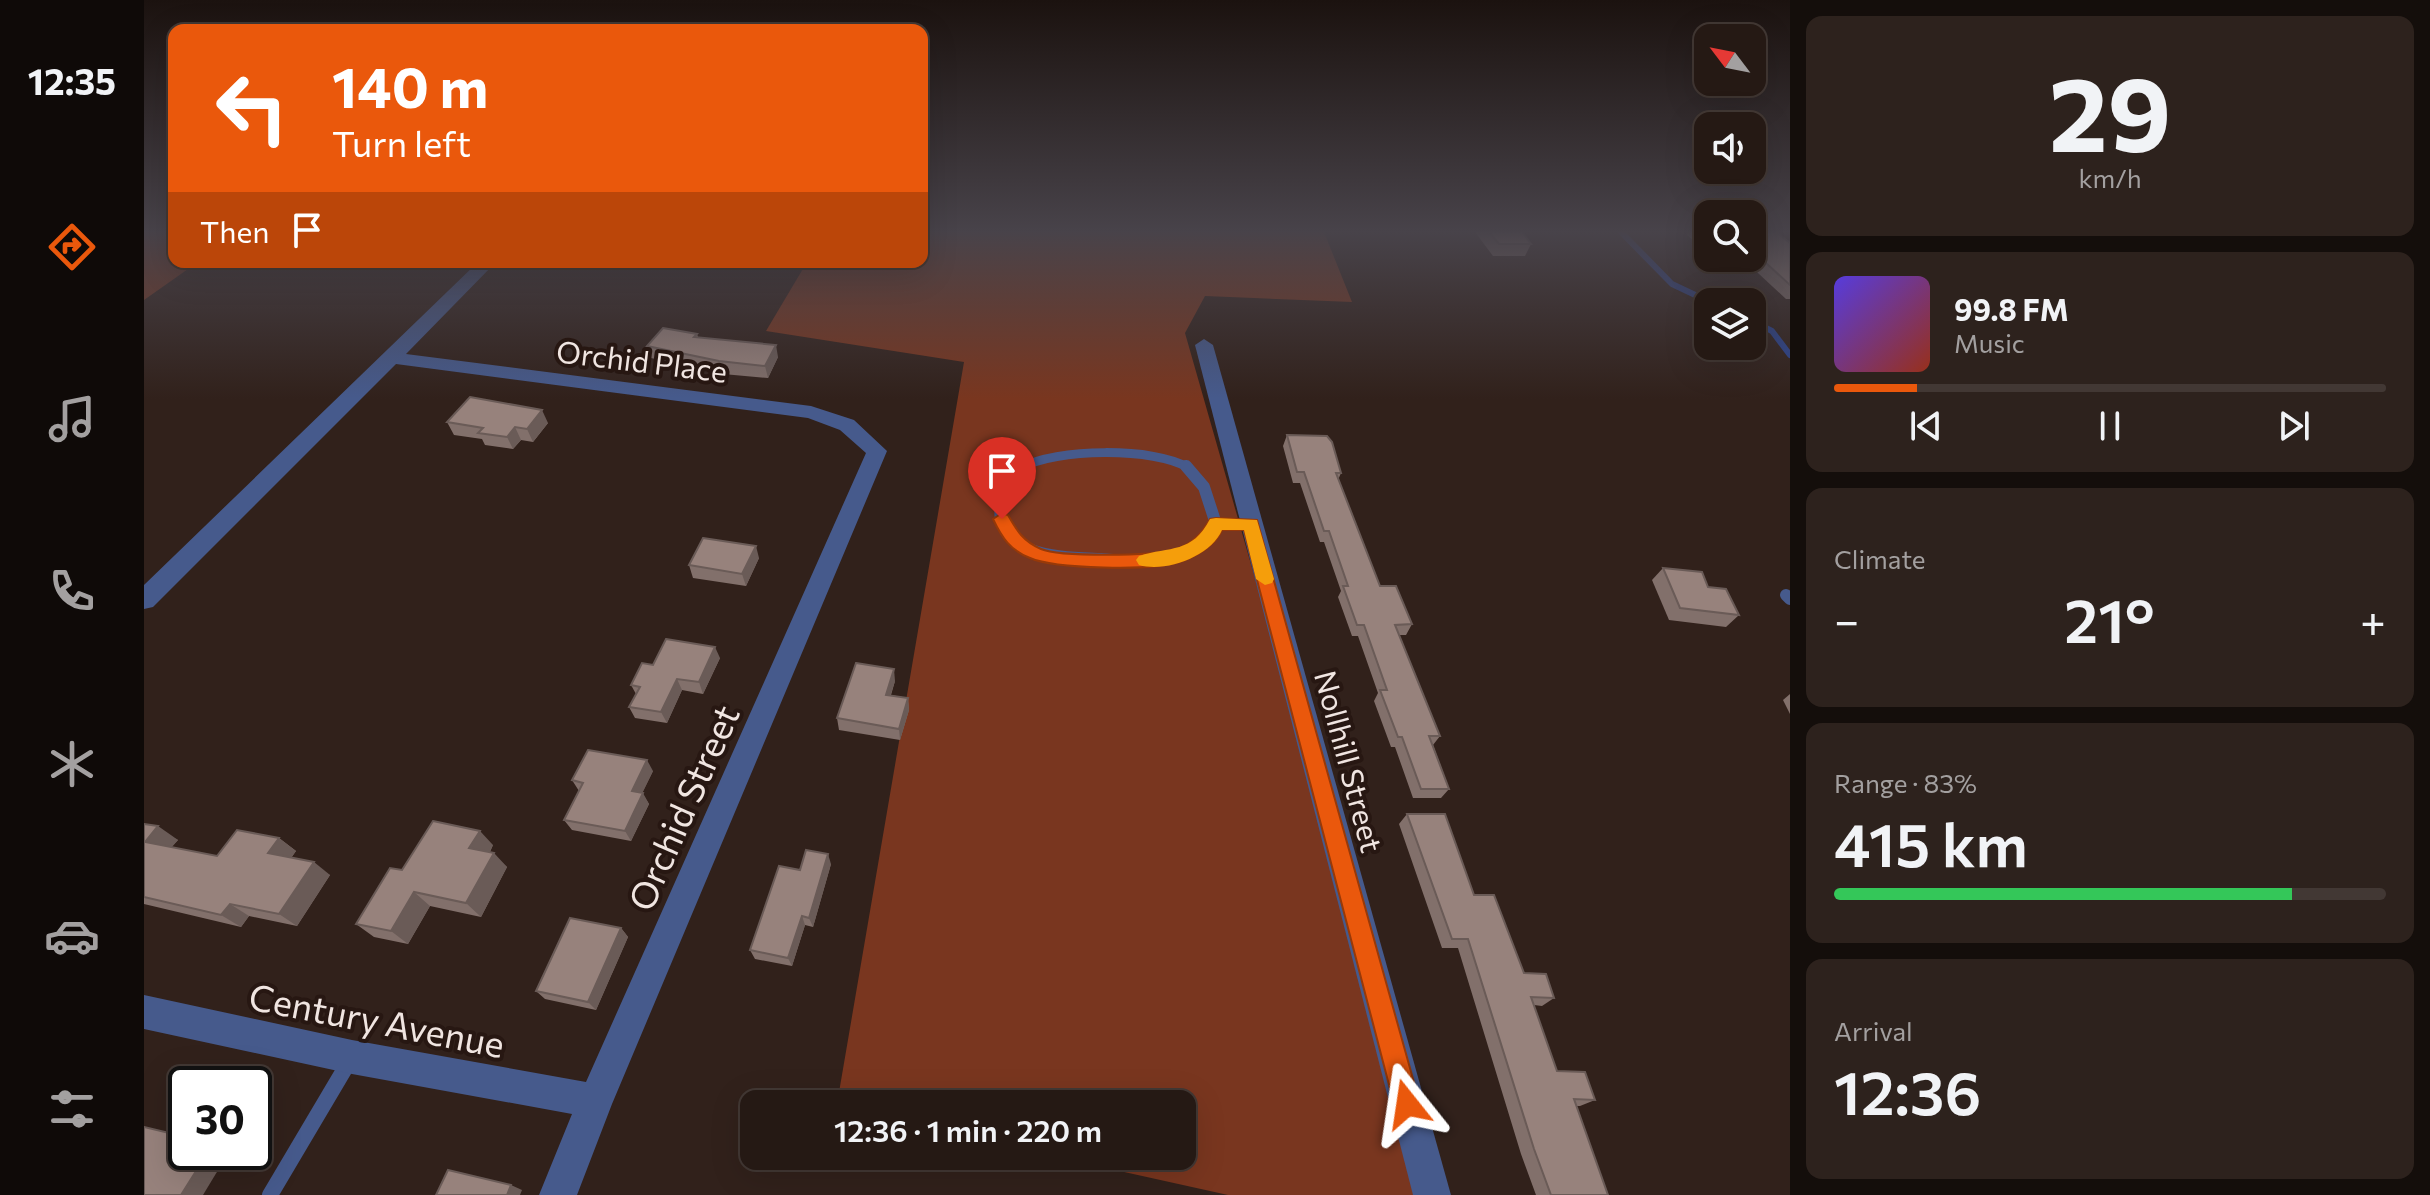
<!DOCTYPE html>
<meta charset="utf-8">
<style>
:root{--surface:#251914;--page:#2d221d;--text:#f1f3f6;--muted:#a3a0a0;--line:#423834;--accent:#ea580c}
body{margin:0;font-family:Commissioner,sans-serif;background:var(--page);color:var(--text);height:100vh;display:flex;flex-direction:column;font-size:30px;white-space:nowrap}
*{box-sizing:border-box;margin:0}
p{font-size:26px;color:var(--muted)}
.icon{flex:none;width:44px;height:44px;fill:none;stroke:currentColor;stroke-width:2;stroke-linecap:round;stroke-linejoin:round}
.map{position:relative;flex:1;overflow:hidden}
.side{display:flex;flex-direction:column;gap:16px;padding:16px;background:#140e0b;width:640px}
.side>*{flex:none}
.guide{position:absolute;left:24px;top:24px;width:760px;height:244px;border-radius:16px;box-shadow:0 8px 32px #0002,0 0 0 2px var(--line);background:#ea580c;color:#fff;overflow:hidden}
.needle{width:52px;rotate:302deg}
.buttons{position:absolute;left:1550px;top:24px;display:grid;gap:16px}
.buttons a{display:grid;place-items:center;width:72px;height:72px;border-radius:16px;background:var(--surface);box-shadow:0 8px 32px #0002,0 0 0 2px var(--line);font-size:40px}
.speed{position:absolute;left:24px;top:1066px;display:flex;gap:16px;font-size:40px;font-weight:700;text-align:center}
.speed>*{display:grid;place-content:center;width:104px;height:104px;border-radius:50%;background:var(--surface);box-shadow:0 8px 32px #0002,0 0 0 2px var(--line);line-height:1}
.speed .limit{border:4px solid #111;border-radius:12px;background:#fff;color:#111}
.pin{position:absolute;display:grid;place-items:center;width:68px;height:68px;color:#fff;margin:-82px -34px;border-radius:50% 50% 50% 0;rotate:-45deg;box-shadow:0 0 8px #0007}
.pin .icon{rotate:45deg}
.me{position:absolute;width:88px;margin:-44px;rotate:345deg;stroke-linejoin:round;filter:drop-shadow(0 0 6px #0008)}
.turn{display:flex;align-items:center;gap:28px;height:168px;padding:0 32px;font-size:36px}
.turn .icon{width:104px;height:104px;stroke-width:2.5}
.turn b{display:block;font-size:56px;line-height:68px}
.then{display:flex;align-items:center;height:76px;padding:0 32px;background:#0003;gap:16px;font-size:30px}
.big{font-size:60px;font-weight:600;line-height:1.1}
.side .card{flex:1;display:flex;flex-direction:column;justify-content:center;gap:12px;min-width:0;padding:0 28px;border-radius:16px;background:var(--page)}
.side .dial{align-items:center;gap:0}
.dial b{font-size:104px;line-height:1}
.song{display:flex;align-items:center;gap:24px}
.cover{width:96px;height:96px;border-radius:12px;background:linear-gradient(135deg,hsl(250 70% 55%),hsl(10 70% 35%))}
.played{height:8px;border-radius:4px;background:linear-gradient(90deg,var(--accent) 15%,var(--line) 15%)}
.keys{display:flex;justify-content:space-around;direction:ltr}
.heat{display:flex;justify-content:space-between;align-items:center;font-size:44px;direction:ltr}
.charge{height:12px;border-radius:6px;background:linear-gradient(90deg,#34c759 83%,var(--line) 0)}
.trip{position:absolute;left:596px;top:1090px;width:456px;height:80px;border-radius:16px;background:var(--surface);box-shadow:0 8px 32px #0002,0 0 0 2px var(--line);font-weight:600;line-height:80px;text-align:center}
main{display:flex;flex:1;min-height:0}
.tab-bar{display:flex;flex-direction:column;width:144px;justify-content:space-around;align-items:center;background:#0f0a08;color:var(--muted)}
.tab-bar .icon{width:56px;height:56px}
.tab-bar .active{color:var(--accent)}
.tab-bar b{font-size:36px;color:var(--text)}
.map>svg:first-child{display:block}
.green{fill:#79361f}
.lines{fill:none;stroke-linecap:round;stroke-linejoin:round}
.stream{stroke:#2b4491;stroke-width:6}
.lane-far2{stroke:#465a8c;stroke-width:9}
.lane-far1{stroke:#465a8c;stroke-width:12}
.lane{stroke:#465a8c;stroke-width:16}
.street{fill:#465a8c;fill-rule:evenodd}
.wall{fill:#82706b}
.shaded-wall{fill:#6a5b57}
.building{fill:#97827c;stroke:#6a5b57;stroke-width:2}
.route{fill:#ea580c;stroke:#983908;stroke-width:2}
.slow{fill:#f59e0b}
.labels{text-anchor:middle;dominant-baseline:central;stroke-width:8;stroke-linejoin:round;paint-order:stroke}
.street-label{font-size:30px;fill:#f0e5e1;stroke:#271712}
.near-street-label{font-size:36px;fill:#f0e5e1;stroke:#271712}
</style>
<main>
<nav class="tab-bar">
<b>12:35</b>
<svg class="icon active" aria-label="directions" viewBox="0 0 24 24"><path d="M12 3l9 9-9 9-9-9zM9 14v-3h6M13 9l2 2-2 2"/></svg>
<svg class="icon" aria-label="music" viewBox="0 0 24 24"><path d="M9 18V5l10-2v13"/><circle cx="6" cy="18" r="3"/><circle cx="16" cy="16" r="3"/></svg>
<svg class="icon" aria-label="phone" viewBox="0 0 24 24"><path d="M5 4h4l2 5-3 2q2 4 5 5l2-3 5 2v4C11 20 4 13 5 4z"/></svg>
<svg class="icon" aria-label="climate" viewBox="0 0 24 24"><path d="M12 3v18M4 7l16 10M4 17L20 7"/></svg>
<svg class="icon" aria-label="car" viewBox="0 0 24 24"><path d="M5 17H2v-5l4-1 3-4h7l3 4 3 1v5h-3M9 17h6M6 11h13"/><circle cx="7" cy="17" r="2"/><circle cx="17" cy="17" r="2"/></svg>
<svg class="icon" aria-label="filters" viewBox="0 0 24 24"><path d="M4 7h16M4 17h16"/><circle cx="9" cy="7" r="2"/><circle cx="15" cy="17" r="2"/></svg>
</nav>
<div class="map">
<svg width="1646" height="1195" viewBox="0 0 1646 1195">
<rect width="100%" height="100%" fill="#31211b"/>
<g class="green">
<polygon points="0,232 30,232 30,262 54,262 0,300"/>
<polygon points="778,232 1180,232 1208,302 1061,296 1041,333 1287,1195 1084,1195 908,1156 1038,1156 1038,1104 693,1104 820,362 622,331 663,262 778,262"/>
</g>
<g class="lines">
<g class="stream">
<polyline points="1477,232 1528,284 1566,302"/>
<polyline points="1608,321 1628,331 1646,355"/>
</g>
<path class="lane-far2" d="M877,468C911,448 1011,447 1045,468"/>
<g class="lane-far1">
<path d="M880,466C867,476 860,484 857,500C848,558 918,557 957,559C983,561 1011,564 1036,555C1054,550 1063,539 1072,524"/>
<polyline points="1042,466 1060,487 1072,524"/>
<polyline points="1072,524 1107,525"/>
<polyline points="1642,595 1646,599"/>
</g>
<polyline class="lane" points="126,1195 206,1060"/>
<g class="street">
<polygon points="334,262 352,262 262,354 667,406 710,420 743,451 468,1104 433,1195 395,1195 428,1114 208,1074 0,1029 0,995 208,1040 442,1082 722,453 696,430 664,418 252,364 9,607 0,609 0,585"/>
<polygon points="1060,339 1069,345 1307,1195 1269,1195 1051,345"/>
</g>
</g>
<g class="wall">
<polygon points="1331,232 1378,232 1387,244 1381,256 1349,256"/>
<polygon points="1545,232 1564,232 1564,253 1543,235"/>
<polygon points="1608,232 1646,243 1646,299 1642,299 1600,260 1574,262 1570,258 1608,258"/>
<polygon points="553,334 554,337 634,357 624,378 579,374 507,358 503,346"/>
<polygon points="303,422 404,423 389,442 377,440 369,449 341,445 338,439 310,435"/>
<polygon points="1143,435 1197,473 1194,480 1236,586 1268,624 1262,635 1255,635 1296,736 1289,745 1305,789 1297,798 1269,798 1251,747 1247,747 1230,701 1234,693 1214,636 1208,636 1194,597 1197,591 1180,542 1176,542 1156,483 1149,483 1139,446"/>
<polygon points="615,558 602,586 549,578 545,565"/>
<polygon points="1519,568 1564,587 1595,615 1582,627 1525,620 1508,580"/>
<polygon points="576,658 559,694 538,690 523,723 491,718 485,707 492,694 487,685 509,665"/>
<polygon points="751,681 747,695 764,698 765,710 756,740 695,730 693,718"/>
<polygon points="1646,694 1646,714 1639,700"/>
<polygon points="509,771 498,793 505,804 487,841 428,830 420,820 435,791 428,780"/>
<polygon points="1263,814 1330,895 1380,973 1410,998 1398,1006 1390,1005 1413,1071 1451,1100 1436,1106 1432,1106 1464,1195 1392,1195 1377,1154 1314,948 1298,948 1255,824"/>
<polygon points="0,824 34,840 27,847 73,856 135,838 152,851 147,858 186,875 153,926 105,916 97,927 0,904"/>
<polygon points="349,845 346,852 363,867 337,917 286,906 264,944 230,937 212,924 258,870"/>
<polygon points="687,864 669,927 661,925 648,966 611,959 606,950 656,870"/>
<polygon points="477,928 484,937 452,1010 401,999 392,991"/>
</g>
<g class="shaded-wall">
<polygon points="632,345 634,357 624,378 621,366"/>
<polygon points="398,410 404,423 389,442 383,429"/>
<polygon points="371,427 377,440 369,449 363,437"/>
<polygon points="612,546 615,558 602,586 598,574"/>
<polygon points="571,647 576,658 559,694 555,682"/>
<polygon points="750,669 751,681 743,706 742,695"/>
<polygon points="533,679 538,690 523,723 517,712"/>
<polygon points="764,698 765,710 756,740 755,729"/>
<polygon points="503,760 509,771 494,802 488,791"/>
<polygon points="499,793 505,804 487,841 481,831"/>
<polygon points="14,826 34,840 21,855 1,842"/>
<polygon points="336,831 349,845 340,863 325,848"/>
<polygon points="135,838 152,851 141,866 124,853"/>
<polygon points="350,853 363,867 337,917 322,903"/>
<polygon points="684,854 687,864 669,927 665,918"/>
<polygon points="170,862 186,875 153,926 135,914"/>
<polygon points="270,892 286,906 264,944 247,931"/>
<polygon points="86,904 105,916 97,927 77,915"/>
<polygon points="658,916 661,925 648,966 644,958"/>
<polygon points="477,928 484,937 452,1010 444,1002"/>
<polygon points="64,1152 85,1152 59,1195 37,1195"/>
<polygon points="367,1185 378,1190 376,1195 363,1195"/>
</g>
<g class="building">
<polygon points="1345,232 1378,232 1387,244 1355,244"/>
<polygon points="1608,232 1632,232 1646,243 1646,285 1608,250"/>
<polygon points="519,328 553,334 550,337 632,345 621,366 575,361 503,346"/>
<polygon points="326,397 398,410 383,429 371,427 363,437 334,433 339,428 303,422"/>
<polygon points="1143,435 1183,436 1188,442 1197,473 1192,473 1236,586 1252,586 1268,624 1251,625 1296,736 1285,736 1305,789 1277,789 1258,737 1254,737 1236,690 1243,690 1220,625 1213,625 1199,586 1204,586 1185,531 1180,531 1160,472 1153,472"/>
<polygon points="559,538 612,546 598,574 545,565"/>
<polygon points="1519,568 1558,572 1564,587 1582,589 1595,615 1536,608"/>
<polygon points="522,639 571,647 555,682 533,679 517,712 485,707 496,687 487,685 498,663 509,665"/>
<polygon points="712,663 750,669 742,695 764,698 755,729 693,718"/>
<polygon points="444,750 503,760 488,791 499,793 481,831 420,820 439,783 428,780"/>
<polygon points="1263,814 1301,814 1330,895 1350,895 1380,973 1402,974 1410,998 1387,997 1413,1071 1441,1072 1451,1100 1430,1099 1464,1195 1407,1195 1390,1149 1324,939 1308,939"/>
<polygon points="289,821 336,831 325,848 350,853 322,903 270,892 247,931 212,924 246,868 258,870"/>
<polygon points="0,824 14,826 1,842 73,856 93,830 135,838 124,853 170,862 135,914 86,904 77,915 0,897"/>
<polygon points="662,850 684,854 665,918 658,916 644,958 606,950 635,866 656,870"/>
<polygon points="426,918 477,928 444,1002 392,991"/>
<polygon points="0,1127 42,1137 42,1152 64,1152 37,1195 0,1195"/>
<polygon points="304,1170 367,1185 363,1195 292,1195"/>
</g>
<linearGradient id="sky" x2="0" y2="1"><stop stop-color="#1b120f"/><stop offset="0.58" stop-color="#48434a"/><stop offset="1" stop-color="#48434a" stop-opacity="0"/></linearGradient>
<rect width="1646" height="399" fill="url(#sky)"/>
<path class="route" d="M858,513L864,515C873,531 879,541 897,549C915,557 1009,556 1029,550C1046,546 1058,534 1066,519L1072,518L1113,520L1276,1104L1272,1113L1263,1117L1254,1113L1250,1104L1100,530H1078C1071,546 1051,557 1035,562C1008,571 911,569 886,558C866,550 858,538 849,519Z"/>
<path class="slow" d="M1072,518L1113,520L1130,579L1128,583L1121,585L1112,579L1100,530H1078C1067,556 1022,573 995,565L992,560L995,556C1026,546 1048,554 1066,519Z"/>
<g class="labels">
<g class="street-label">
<text transform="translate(498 360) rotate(7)">Orchid Place</text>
<text transform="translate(1206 761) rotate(75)">Nollhill Street</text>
</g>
<g class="near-street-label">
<text transform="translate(538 807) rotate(-66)">Orchid Street</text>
<text transform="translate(233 1019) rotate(11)">Century Avenue</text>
</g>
</g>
</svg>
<div class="buttons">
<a><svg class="needle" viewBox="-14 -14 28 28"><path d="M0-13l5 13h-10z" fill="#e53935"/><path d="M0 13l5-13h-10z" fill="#a3a0a0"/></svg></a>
<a><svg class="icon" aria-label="sound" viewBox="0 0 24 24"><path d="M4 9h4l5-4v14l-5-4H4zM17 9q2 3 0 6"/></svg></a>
<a><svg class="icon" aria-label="search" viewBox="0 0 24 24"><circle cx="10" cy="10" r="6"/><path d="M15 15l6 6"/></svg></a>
<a><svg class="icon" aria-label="layers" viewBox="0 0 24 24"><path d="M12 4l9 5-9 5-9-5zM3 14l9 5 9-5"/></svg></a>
</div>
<div class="speed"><div class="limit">30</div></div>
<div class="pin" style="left:858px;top:519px;background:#d93025"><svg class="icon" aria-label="arrive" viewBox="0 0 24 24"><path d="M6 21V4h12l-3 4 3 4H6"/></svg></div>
<svg class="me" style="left:1263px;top:1104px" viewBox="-20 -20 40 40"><path d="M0-17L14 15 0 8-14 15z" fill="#ea580c" stroke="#fff" stroke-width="4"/></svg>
<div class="trip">12:36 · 1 min · 220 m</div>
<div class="guide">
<div class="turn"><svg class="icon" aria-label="left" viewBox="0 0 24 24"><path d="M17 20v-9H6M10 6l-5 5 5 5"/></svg><div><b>140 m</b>Turn left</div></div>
<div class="then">Then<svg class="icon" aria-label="arrive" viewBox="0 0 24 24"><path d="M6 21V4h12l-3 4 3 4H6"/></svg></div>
</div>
</div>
<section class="side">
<div class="card dial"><b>29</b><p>km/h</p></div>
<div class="card">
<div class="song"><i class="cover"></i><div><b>99.8 FM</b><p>Music</p></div></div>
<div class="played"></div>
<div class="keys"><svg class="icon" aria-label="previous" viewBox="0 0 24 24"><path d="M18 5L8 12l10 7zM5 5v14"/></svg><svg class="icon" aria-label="pause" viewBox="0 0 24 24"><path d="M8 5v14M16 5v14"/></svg><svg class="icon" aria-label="next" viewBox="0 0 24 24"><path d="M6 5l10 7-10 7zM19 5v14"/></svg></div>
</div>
<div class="card"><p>Climate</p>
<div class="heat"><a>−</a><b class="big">21°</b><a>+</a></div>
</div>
<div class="card"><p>Range · 83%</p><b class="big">415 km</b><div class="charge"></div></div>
<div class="card"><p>Arrival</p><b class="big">12:36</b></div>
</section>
</main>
